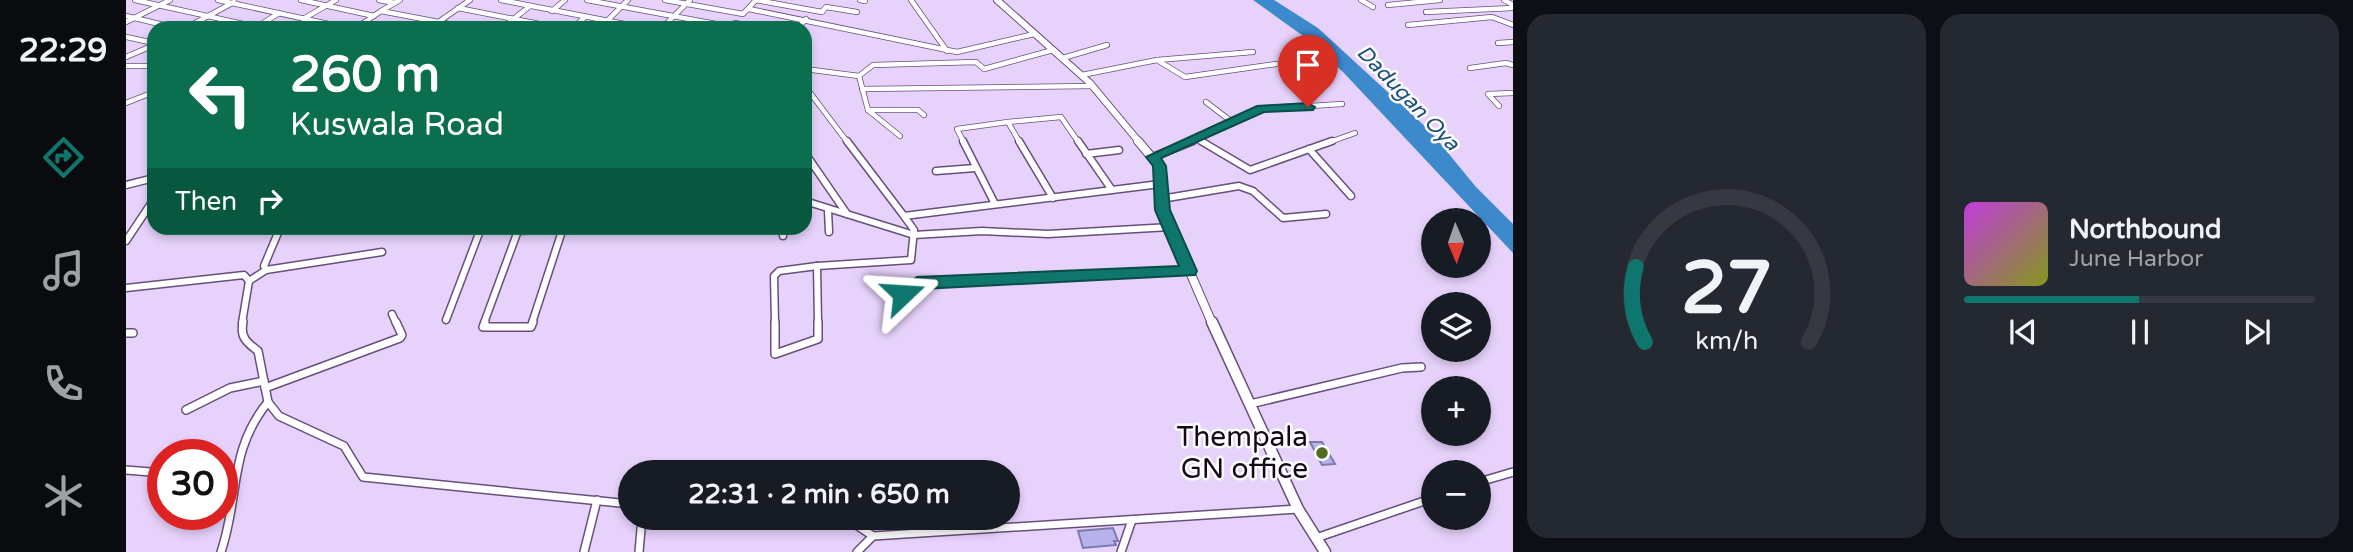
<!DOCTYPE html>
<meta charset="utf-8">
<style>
:root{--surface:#171b24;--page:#242831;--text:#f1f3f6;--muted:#9ea1a6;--line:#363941;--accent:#0f766e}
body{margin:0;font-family:"Varela Round",sans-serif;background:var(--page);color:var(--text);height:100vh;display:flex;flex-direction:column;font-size:26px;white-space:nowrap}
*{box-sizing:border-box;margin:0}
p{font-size:23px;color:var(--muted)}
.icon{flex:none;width:38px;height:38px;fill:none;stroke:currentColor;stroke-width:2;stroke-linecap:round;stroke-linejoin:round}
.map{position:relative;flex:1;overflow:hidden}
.side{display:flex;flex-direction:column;gap:14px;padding:14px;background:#0d0f14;width:840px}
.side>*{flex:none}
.banner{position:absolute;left:21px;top:21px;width:665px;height:214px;border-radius:21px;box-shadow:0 4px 10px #0003;background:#0b6e4f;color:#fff;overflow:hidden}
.needle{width:46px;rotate:178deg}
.tools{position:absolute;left:1295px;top:208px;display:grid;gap:14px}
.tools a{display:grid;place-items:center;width:70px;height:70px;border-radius:50%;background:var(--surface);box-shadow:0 4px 10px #0003;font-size:35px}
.speed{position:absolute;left:21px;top:439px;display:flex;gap:14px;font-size:35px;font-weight:700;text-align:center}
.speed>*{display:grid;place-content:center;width:91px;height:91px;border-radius:50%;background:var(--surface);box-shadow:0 4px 10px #0003;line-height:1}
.speed .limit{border:10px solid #d22;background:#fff;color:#111}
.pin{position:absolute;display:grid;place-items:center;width:60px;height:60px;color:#fff;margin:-72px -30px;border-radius:50% 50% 50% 0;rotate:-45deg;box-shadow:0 0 7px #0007}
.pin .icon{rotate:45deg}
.me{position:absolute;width:77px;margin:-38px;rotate:70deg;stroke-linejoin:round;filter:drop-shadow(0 0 5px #0008)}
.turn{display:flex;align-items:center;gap:24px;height:147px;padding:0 28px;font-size:32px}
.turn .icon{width:91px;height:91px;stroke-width:2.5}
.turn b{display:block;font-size:49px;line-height:60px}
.then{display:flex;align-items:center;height:66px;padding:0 28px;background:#0003;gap:14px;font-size:26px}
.side .tile{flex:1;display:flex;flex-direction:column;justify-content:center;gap:10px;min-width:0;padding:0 24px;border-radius:21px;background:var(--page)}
.side .dial{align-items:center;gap:0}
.dial svg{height:182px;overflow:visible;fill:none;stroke:var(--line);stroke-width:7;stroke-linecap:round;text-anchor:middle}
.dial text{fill:var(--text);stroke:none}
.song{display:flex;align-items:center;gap:21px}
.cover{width:84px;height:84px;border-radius:10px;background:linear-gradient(135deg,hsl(290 70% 55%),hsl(70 70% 35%))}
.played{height:7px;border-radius:4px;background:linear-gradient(90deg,var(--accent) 50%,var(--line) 50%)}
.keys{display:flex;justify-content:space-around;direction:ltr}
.side .tiles{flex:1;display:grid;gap:14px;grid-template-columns:repeat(2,1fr)}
.trip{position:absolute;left:492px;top:460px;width:402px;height:70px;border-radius:35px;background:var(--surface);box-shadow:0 4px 10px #0003;font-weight:800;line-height:70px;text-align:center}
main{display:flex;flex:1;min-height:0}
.dock{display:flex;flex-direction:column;width:126px;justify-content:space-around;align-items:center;background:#090b0e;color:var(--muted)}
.dock .icon{width:49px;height:49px}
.dock .current{color:var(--accent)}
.dock b{font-size:32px;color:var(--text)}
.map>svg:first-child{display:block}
.water{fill:#3c89cc}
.building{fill:#b7b3ea;stroke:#7e7aac;stroke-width:2}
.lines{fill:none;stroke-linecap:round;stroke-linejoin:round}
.street-far2-casing{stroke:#674f7d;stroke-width:6}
.street-far1-casing{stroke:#674f7d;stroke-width:9}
.street-casing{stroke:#674f7d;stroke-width:10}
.secondary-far2-casing{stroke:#674f7d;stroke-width:8}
.secondary-far1-casing{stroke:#674f7d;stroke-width:10}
.secondary-casing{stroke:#674f7d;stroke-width:13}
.street-far2{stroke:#fff;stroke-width:4.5}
.street-far1{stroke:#fff;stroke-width:6}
.street{stroke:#fff;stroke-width:7}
.secondary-far2{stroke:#fff;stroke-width:6}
.secondary-far1{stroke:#fff;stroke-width:8}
.secondary{stroke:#fff;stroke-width:10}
.route{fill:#0f766e;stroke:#0a4d48;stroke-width:2}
.poi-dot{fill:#516d21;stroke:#fdfdfd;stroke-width:2.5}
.labels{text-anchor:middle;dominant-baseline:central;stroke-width:5;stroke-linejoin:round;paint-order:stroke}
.far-water-label{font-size:21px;font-style:italic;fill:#19507d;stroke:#fdfdfd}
.near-poi-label{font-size:28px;fill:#12081a;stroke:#fdfdfd;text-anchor:end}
</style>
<main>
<nav class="dock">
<b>22:29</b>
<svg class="icon current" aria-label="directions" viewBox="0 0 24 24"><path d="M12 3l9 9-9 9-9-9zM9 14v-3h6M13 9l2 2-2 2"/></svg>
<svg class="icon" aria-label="music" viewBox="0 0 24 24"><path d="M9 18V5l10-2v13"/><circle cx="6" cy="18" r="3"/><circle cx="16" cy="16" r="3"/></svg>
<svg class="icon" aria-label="phone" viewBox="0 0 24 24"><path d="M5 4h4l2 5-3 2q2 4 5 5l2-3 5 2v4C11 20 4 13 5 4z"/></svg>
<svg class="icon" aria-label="climate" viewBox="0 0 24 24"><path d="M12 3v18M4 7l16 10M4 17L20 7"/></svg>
</nav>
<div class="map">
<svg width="1387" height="552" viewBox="0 0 1387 552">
<rect width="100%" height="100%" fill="#e7d2fc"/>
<polygon class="water" points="1127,0 1148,0 1192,28 1304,131 1350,187 1387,224 1387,253 1217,72 1180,38"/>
<g class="building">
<polygon points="1184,442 1196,442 1209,464 1196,465"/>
<polygon points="987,528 992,541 988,541 990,545 957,548 952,531"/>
</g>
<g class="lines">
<defs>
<g id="street-far2">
<polyline points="9,0 131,27 153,13"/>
<polyline points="92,0 221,28"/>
<polyline points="175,0 248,16"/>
<polyline points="253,0 269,3"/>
<polyline points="375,0 519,28"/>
<polyline points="461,0 606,27"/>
<polyline points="539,0 617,14 630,0 696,12 700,7 731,12"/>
<polyline points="734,0 739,1"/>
<polyline points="785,0 821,51"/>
<polyline points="1235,0 1247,7"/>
<polyline points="1378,0 1387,5"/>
<polyline points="1262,5 1314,0"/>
<polyline points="332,8 434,28"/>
<polyline points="623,9 831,52 908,34"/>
<polyline points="255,11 274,0"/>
<polyline points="426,11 439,0"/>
<polyline points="1300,12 1387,8"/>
<polyline points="0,16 50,28"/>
<polyline points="177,19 210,0"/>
<polyline points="481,21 502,0"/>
<polyline points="0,22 44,0"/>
<polyline points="609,23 636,28"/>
<polyline points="236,24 256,28"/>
<polyline points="1282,25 1366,17 1387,25"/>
<polyline points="60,28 108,2"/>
<polyline points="230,28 255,11 344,28"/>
<polyline points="304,28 344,0"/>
<polyline points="376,28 404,6"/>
<polyline points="447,28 459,17"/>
<polyline points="536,28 564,0"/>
<polyline points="672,28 680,19"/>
<polyline points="0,37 28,43"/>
<polyline points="1372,43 1387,42"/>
<polyline points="0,57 28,45"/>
<polyline points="937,58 981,45"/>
<polyline points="1031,60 1127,52"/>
<polyline points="0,66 28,66"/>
<polyline points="1344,68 1380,63 1387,65"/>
<polyline points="679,69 733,76 742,110 774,136"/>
<polyline points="956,75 1031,60 1059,77 1150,64"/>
<polyline points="733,76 747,65 850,62 858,69 927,50"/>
<polyline points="679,86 722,143"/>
<polyline points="736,89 966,86"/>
<polyline points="1080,102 1106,122"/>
<polyline points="0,103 28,92"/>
<polyline points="1373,106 1362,94 1387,93"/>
<polyline points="742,110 792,110 798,115"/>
<polyline points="1071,139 1078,143"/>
<polyline points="838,143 831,129 882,122"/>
<polyline points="894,143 882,122 935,117 953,143"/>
<polyline points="1063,143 1136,109 1216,104"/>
<polyline points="1201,143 1229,133"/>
</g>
<g id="street-far1">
<polyline points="721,141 778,216 1034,184"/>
<polyline points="837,141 869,204"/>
<polyline points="893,141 927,198"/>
<polyline points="952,141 986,190"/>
<polyline points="1075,141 1124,170 1206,141"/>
<polyline points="1183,149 1225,196"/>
<polyline points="679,153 721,214"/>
<polyline points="960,154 993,150"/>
<polyline points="1027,157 1067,141"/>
<polyline points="810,171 849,168"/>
<polyline points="0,185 28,178"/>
<polyline points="1035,199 1113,186 1127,191 1157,218 1200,214"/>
<polyline points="679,201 788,235 856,231 922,234 1044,227"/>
<polyline points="702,210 703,232"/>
<polyline points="657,228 657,236"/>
<polyline points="391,231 436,229"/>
<polyline points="0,241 28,199"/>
<polyline points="691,266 692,323"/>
<polyline points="691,266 785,260 788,230 778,216"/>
<polyline points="140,270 138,266 154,228"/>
<polyline points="123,281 140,270 256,252"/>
<polyline points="0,288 118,275 123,281 116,323"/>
<polyline points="777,294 791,283 1063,271"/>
<polyline points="266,314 270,323"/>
<polyline points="320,320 355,228"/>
<polyline points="358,323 393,228"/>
<polyline points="406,323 437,228"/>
<polyline points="649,323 648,276 653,271 691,266"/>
</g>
<g id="street">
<path d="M117,322C114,337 120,342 132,351L142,402L153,416L218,446L237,477L504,504"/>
<polyline points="359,322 357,327 405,327 407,322"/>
<polyline points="649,322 649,354 692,339 692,322"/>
<polyline points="0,333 7,333"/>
<polyline points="139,388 274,338 276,335 270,322"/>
<polyline points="1124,404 1276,368 1295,367"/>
<polyline points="60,410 104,388 138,381"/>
<polyline points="0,470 37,473"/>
<polyline points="96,472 108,471"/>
<polyline points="1353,482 1387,472"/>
<polyline points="720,518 747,536 1172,509"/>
<polyline points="1190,538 1307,498"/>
<path d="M95,552C114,496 102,451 142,402"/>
<polyline points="458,552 471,500"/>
<polyline points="513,552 516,518"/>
<polyline points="731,552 747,536"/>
<polyline points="995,552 1006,520"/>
</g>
<polyline id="secondary-far2" points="871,0 964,83 1014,143"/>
<polyline id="secondary-far1" points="1012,141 1033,166 1037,210 1086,323"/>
<polyline id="secondary" points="1086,322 1172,509 1199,552"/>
</defs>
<use href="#street-far2" class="street-far2-casing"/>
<use href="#street-far1" class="street-far1-casing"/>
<use href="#street" class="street-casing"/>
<use href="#secondary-far2" class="secondary-far2-casing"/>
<use href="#secondary-far1" class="secondary-far1-casing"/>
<use href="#secondary" class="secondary-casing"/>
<use href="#street-far2" class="street-far2"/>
<use href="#street-far1" class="street-far1"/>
<use href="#street" class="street"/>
<use href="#secondary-far2" class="secondary-far2"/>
<use href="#secondary-far1" class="secondary-far1"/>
<use href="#secondary" class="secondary"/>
</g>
<polygon class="route" points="1182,103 1189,107 1187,110 1138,112 1035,158 1040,166 1044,210 1071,271 1069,275 795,289 777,300 769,294 791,277 1053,266 1029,210 1027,166 1020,157 1131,106"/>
<circle class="poi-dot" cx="1196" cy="453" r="7"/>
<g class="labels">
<g class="far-water-label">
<text transform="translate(1282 98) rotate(46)">Dadugan Oya</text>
</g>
<g class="near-poi-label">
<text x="1182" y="437">Thempala<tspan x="1182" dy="32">GN office</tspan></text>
</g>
</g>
</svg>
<div class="tools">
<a><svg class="needle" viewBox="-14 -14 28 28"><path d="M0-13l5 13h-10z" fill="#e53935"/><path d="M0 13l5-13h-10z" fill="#9ea1a6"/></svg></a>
<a><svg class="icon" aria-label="layers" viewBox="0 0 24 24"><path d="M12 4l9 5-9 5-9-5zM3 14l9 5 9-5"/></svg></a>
<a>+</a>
<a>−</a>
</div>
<div class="speed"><div class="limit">30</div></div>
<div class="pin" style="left:1182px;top:107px;background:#d93025"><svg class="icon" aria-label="arrive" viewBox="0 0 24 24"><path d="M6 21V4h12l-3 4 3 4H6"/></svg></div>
<svg class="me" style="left:777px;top:294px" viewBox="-20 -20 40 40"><path d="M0-17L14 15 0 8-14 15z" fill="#0f766e" stroke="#fff" stroke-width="4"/></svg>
<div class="trip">22:31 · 2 min · 650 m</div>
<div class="banner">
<div class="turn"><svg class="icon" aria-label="left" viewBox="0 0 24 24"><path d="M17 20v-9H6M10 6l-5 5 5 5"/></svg><div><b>260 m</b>Kuswala Road</div></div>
<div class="then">Then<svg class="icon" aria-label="right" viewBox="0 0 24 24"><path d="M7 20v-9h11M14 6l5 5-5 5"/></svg></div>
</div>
</div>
<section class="side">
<div class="tiles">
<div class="tile dial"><svg viewBox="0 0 100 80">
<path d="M14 69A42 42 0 1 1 86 69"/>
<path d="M14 69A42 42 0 0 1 10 36" stroke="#0f766e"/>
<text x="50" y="56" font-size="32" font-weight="700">27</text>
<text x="50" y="72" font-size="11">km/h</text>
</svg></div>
<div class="tile">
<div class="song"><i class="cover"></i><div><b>Northbound</b><p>June Harbor</p></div></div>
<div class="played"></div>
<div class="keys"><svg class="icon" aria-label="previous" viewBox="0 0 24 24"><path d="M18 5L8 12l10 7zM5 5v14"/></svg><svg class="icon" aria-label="pause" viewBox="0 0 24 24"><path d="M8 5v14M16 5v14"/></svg><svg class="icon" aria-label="next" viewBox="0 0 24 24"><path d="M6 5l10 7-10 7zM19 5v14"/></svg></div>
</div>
</div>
</section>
</main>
